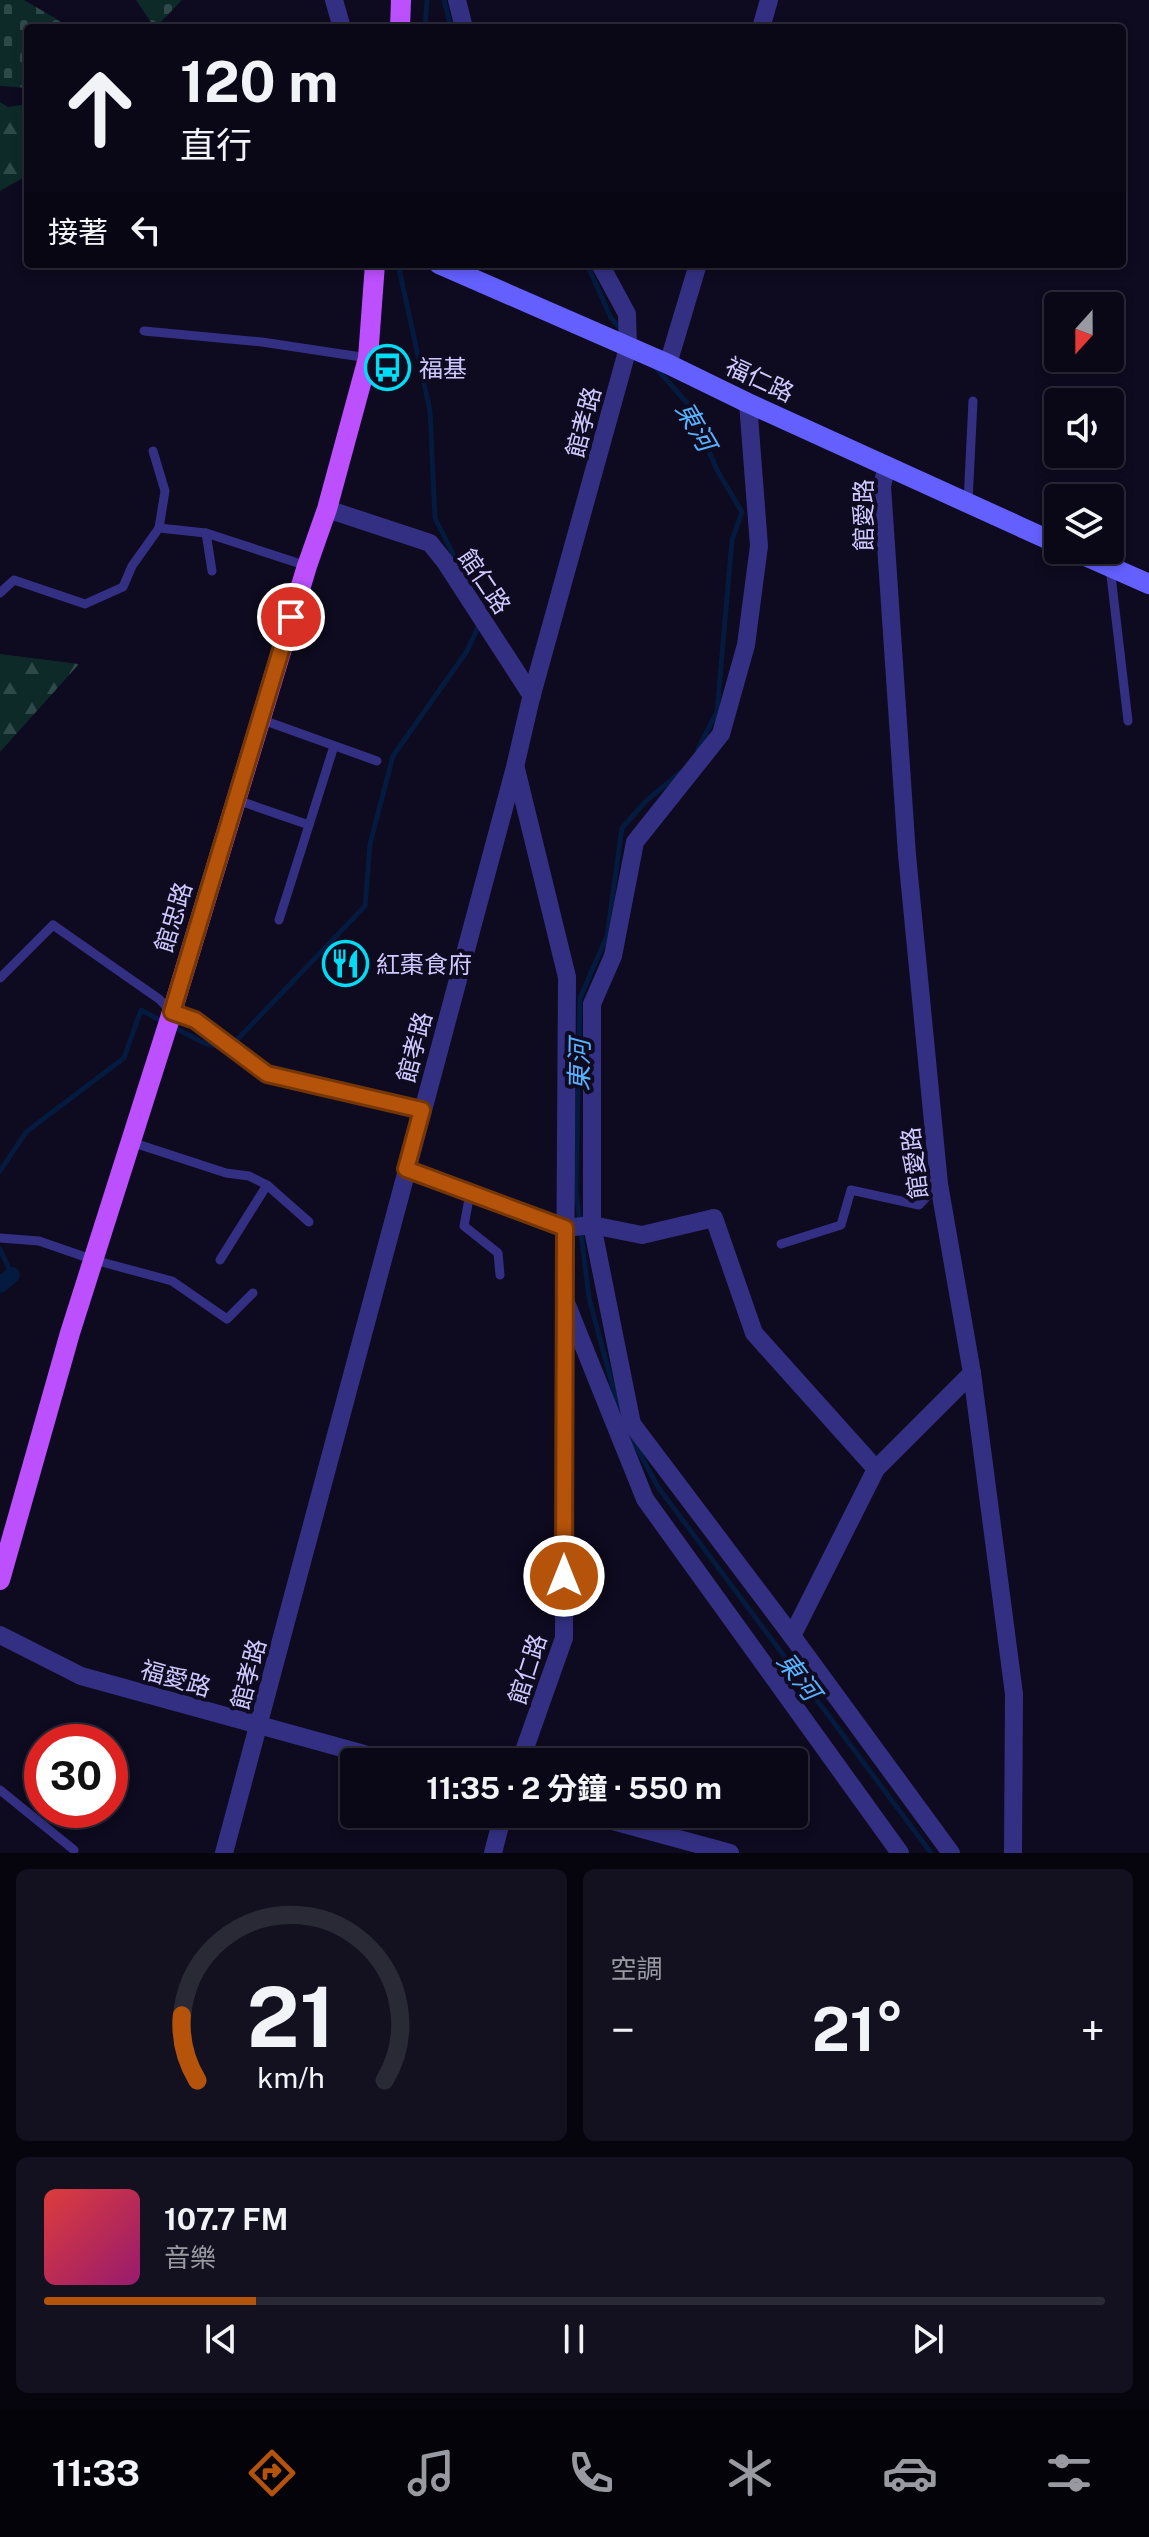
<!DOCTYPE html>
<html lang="zh-TW">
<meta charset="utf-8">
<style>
:root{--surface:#0a0817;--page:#131120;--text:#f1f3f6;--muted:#999aa1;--line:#2a2936;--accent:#b45309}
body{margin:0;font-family:"Public Sans","Noto Sans TC",sans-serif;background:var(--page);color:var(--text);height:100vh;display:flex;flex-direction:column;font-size:30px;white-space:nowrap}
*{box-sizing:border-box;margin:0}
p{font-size:26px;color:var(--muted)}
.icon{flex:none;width:44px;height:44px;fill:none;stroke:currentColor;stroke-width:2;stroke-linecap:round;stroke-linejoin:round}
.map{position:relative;height:1853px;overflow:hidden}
.sheet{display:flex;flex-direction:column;gap:16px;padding:16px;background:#06040d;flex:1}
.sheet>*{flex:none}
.banner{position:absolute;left:24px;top:24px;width:1102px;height:244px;border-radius:8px;box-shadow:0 4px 12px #0003,0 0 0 2px var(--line);background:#0a0817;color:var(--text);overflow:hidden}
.needle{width:52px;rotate:201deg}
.tools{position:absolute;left:1044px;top:292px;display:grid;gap:16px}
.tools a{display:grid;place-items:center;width:80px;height:80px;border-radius:8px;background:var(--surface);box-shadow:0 4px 12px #0003,0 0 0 2px var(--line);font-size:40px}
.speed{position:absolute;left:24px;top:1724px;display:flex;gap:16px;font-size:40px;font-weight:700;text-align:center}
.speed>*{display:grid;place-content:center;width:104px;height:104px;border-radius:50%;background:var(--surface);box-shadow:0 4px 12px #0003,0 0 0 2px var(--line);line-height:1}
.speed .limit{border:12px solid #d22;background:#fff;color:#111}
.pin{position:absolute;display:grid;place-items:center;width:68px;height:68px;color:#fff;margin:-34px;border:4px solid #fff;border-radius:50%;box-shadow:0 2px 8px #0007}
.me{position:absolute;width:88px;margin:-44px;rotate:0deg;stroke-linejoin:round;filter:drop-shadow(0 0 6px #0008)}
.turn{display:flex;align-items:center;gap:28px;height:168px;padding:0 24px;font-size:36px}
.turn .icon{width:104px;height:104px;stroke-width:2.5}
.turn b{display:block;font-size:56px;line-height:68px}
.then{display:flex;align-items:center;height:76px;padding:0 24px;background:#0003;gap:16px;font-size:30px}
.big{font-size:60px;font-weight:700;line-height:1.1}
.sheet .widget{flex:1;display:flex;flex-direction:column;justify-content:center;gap:12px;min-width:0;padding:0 28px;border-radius:12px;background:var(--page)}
.sheet .dial{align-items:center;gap:0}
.dial svg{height:208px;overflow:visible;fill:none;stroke:var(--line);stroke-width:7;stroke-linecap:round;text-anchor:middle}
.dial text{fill:var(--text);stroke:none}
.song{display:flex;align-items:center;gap:24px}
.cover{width:96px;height:96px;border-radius:12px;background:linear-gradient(135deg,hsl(0 70% 55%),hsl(320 70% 35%))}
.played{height:8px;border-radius:4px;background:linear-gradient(90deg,var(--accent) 20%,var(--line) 20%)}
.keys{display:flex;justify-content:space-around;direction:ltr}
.heat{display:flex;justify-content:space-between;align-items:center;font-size:44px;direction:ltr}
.sheet .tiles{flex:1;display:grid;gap:16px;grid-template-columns:1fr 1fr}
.widget:last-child{grid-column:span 2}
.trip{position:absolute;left:340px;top:1748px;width:468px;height:80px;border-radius:8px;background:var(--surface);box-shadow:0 4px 12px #0003,0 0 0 2px var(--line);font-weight:700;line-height:80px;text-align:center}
.menu{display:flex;height:128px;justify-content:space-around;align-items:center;background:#040309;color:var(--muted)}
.menu .icon{width:56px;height:56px}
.menu .current{color:var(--accent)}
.menu b{font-size:36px;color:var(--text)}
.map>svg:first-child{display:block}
.forest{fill:url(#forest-firs)}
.cemetery{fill:url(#cemetery-stones)}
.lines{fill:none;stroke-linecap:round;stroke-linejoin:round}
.stream{stroke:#041a3e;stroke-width:5}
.canal{stroke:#041a3e;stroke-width:16}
.lane{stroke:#333083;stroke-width:9}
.street{stroke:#333083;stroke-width:18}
.secondary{stroke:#6360ff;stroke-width:20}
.primary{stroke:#bc50ff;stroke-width:20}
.route-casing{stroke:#753606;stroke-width:20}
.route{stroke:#b45309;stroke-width:14}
.labels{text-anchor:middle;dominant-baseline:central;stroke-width:8;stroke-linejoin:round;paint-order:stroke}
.poi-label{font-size:24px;fill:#cfc9ff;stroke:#0e0a1f;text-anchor:start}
.street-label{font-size:24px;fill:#cfc9ff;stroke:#0e0a1f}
.water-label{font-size:26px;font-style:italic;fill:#57b2ff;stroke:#0e0a1f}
</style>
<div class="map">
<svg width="1149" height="1853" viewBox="0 0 1149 1853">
<defs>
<pattern id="forest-firs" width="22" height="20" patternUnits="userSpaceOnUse" patternTransform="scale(2)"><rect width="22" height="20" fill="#0d2a29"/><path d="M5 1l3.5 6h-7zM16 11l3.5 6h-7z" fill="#2f4849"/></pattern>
<pattern id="cemetery-stones" width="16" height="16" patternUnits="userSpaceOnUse" patternTransform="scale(2)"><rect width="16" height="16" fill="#0d2a29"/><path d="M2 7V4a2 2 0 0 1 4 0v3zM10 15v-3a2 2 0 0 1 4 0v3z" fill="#2f4849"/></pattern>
</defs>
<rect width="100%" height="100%" fill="#0e0a1f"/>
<g class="forest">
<polygon points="0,102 8,107 28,104 28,175 0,191"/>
<polygon points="0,654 79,664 0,752"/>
</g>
<g class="cemetery">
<polygon points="0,0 24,0 67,25 67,28 28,28 28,88 0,86"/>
<polygon points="136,0 182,0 155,28"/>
</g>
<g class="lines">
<g class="stream">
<polyline points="444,0 451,28"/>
<polyline points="425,28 427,0"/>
<polyline points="398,264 430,411 435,518 464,576"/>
<polyline points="587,264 611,318 622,330"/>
<polyline points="655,367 689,405 717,470 742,512 732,540 717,712 698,749"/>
<polyline points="171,1026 206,1044 217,1046"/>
<polyline points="233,1044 365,906 370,844 393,756 467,651 479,625"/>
<polyline points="0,1171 26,1132 124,1058 141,1010 162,1021"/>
<polyline points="580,1222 576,1191 580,998 607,936 622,828 646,801 681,772"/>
<polyline points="581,1232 589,1298 621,1417"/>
<polyline points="0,1249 12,1275"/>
<polyline points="631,1437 658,1487 931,1853"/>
</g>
<polyline class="canal" points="0,1285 12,1275"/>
<g class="lane">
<polyline points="144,331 262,342 368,358"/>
<polyline points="968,502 973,401"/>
<polyline points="159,528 206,533 307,566"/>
<polyline points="206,533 212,571"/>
<polyline points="1110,567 1128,721"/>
<polyline points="0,593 14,580 85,604 123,587 132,566 159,528 165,491 153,451"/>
<polyline points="260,719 377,761"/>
<polyline points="237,800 309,825"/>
<polyline points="279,920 334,746"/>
<polyline points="0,978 53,925 159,999 172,1012"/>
<polyline points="131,1142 226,1173 249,1176 267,1185 309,1222"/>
<polyline points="470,1193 464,1226 498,1253 500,1275"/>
<polyline points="0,1238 39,1241 94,1260 172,1281 227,1319 253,1293"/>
<polyline points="781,1244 841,1225 851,1190 919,1205 939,1184"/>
<polyline points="220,1260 267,1185"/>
<polyline points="0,1790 74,1850"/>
</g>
<g class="street">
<polyline points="334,0 342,28"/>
<polyline points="457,0 464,28"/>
<polyline points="761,28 769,0"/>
<polyline points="668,364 698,264"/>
<polyline points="748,403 759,546 746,645 721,734 635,842 613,956 592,1004 592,1225 632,1424 792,1636 951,1853"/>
<polyline points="887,465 882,486 907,855 939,1184 972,1373 1014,1694 1013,1853"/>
<polyline points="327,509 430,543 446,563 532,696"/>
<polyline points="516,769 567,977 565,1300 645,1499 900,1853"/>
<polyline points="172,1012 195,1020 267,1074 422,1110"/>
<polyline points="406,1169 565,1228 592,1225 642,1235 714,1218 754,1333 876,1469"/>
<polyline points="0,1635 81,1676 393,1762"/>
<polyline points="792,1636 876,1469 972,1373"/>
<polyline points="520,1762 564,1638 565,1311"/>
<polyline points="587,1814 730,1853"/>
<polyline points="224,1853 515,767 531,698 628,348 627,314 600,264"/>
<polyline points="493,1853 503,1814"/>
</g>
<g class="secondary">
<polyline points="439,264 668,364 748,403 1058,544"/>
<polyline points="1072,550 1149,584"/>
</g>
<g class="primary">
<polyline points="400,28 401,0"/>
<polyline points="0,1580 70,1333 172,1012 307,566 327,509 368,358 375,264"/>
</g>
</g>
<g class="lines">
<defs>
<polyline id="route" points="291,617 172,1012 195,1020 267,1074 422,1110 406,1169 565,1228 564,1576"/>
</defs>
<use href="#route" class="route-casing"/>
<use href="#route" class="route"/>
</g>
<defs>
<symbol id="bus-ring" viewBox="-11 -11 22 22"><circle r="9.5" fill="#0e0a1f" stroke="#00dcf4" stroke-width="1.5"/><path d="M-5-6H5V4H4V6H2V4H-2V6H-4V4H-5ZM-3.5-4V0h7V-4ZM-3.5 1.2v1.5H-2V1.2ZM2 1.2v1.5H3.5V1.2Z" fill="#00dcf4"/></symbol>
<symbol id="restaurant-ring" viewBox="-11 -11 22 22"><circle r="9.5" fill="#0e0a1f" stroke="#00dcf4" stroke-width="1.5"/><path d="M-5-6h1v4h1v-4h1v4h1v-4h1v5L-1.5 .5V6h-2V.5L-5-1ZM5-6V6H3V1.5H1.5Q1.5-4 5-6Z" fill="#00dcf4"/></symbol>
</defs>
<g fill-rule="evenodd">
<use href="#bus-ring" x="362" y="342" width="51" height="51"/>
<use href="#restaurant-ring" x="320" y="938" width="51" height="51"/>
</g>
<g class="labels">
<g class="poi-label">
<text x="419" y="368">福基</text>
<text x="376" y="964">紅棗食府</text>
</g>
<g class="street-label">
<text transform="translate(760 379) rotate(25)">福仁路</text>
<text transform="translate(583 422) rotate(-75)">館孝路</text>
<text transform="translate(863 515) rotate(-90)">館愛路</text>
<text transform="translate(485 581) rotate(56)">館仁路</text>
<text transform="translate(173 917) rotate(-73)">館忠路</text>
<text transform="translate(414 1047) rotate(-75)">館孝路</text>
<text transform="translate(914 1163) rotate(-97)">館愛路</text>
<text transform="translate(527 1669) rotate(-72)">館仁路</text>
<text transform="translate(248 1674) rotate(-75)">館孝路</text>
<text transform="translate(176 1678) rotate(16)">福愛路</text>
</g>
<g class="water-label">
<text transform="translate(696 426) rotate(60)">東河</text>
<text transform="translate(579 1065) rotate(-89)">東河</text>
<text transform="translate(799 1676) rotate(53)">東河</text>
</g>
</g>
</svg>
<div class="tools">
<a><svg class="needle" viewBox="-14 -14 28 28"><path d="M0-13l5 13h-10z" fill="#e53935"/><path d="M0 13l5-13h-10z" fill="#999aa1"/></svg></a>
<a><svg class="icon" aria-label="sound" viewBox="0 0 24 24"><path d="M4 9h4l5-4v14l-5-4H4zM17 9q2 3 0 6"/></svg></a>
<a><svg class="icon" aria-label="layers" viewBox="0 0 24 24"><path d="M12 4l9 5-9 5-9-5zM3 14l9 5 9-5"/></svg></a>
</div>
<div class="speed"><div class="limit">30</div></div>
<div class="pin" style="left:291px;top:617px;background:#d93025"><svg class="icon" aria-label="arrive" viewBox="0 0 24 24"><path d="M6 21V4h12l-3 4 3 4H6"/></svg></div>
<svg class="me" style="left:564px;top:1576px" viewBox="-20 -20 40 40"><circle r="17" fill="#b45309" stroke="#fff" stroke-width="3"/><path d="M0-11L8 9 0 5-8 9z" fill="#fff"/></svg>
<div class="trip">11:35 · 2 分鐘 · 550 m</div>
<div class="banner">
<div class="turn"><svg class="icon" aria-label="ahead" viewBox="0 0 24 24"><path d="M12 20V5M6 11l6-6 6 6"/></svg><div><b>120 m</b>直行</div></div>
<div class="then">接著<svg class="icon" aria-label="left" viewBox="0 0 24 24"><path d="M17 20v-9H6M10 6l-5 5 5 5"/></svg></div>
</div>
</div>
<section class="sheet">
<div class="tiles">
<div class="widget dial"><svg viewBox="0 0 100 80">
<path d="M14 69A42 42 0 1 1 86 69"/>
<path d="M14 69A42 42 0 0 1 8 44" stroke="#b45309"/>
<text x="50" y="56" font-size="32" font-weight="700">21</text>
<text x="50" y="72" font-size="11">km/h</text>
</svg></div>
<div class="widget"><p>空調</p>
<div class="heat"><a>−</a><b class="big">21°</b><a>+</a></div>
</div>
<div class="widget">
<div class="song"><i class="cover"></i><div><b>107.7 FM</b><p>音樂</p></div></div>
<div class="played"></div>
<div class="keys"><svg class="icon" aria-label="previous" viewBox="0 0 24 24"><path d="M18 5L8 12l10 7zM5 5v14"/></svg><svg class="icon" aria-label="pause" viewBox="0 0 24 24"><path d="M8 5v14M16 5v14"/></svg><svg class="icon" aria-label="next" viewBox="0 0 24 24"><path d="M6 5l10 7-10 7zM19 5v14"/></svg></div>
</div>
</div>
</section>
<nav class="menu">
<b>11:33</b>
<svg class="icon current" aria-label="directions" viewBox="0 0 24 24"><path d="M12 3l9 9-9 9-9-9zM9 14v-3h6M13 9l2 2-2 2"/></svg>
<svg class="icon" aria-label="music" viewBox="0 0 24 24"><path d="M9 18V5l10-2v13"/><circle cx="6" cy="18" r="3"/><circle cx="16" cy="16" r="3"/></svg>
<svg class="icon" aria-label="phone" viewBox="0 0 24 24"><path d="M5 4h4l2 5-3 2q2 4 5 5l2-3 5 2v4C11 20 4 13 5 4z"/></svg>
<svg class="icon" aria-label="climate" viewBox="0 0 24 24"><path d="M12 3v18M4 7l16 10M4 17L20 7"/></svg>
<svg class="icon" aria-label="car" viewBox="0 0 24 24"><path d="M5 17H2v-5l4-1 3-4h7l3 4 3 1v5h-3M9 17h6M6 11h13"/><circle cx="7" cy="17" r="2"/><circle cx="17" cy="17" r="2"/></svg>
<svg class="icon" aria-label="filters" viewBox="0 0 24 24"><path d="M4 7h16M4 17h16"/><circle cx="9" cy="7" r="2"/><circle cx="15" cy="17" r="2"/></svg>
</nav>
